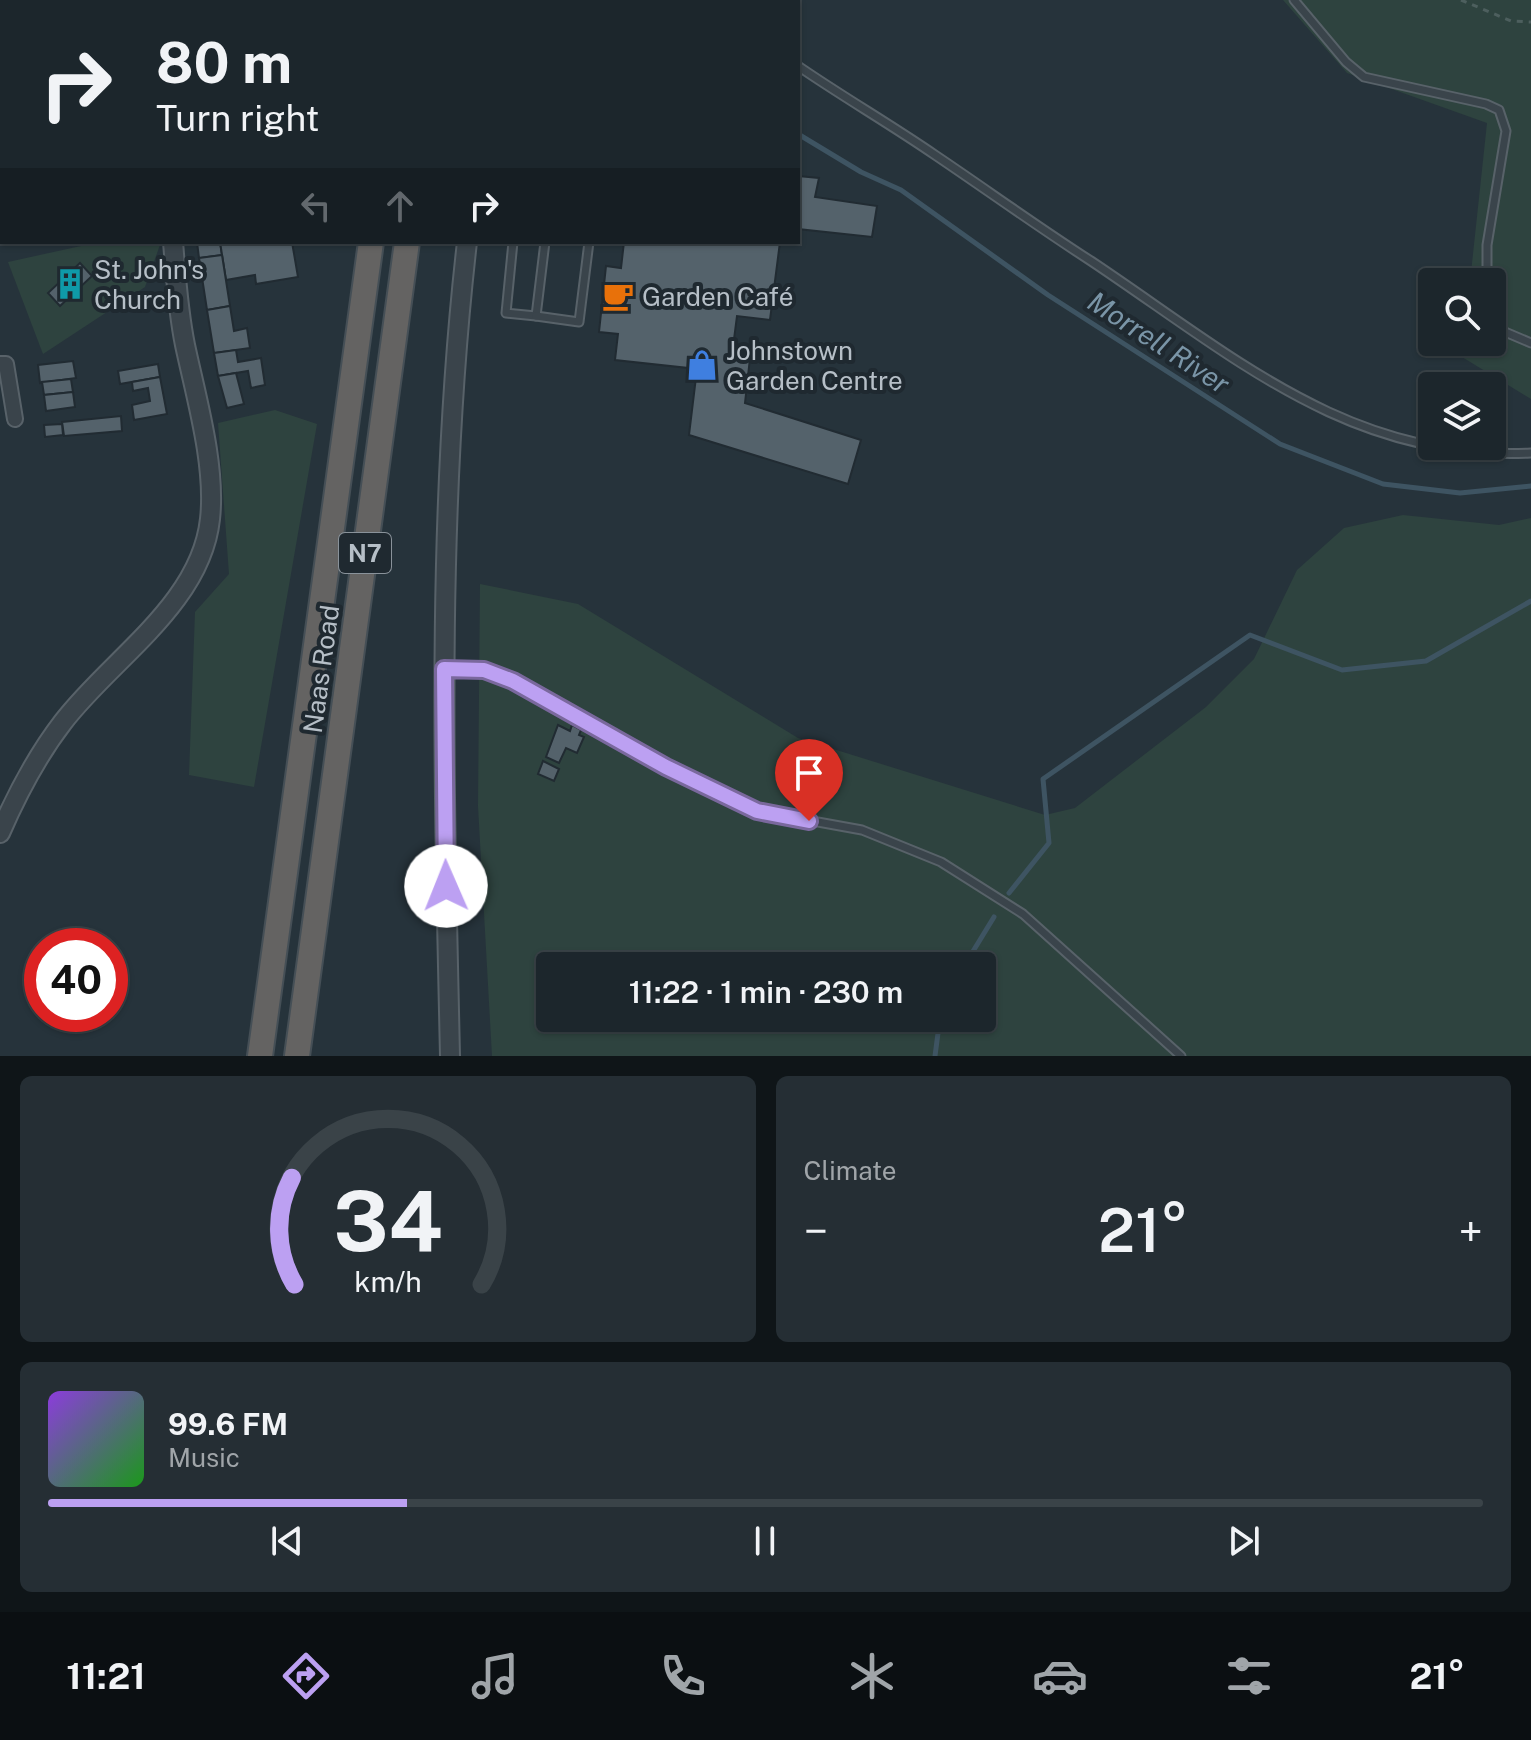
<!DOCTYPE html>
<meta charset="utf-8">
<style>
:root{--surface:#1c262c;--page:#252e34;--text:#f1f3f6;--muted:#a0a5a9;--line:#3a4348;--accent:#bca0f2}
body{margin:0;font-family:"Public Sans",sans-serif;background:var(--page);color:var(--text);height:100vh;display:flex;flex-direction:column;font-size:30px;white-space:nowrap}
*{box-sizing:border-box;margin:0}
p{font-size:26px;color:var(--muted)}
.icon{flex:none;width:44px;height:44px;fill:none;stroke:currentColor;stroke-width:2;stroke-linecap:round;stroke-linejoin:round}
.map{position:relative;height:1056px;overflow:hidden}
.side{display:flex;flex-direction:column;gap:20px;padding:20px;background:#0f1518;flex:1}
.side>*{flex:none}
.hud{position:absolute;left:0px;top:0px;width:800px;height:244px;box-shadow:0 2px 6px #0004,0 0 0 2px var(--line);background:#1c262c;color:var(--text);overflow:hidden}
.controls{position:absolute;left:1418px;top:268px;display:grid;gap:16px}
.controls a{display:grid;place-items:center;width:88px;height:88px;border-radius:8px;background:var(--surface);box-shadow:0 2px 6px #0004,0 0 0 2px var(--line);font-size:40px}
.speed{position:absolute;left:24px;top:928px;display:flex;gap:16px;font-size:40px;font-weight:700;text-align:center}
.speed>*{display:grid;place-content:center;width:104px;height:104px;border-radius:50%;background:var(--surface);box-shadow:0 2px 6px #0004,0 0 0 2px var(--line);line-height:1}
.speed .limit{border:12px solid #d22;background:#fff;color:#111}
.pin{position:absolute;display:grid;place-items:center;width:68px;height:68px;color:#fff;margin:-82px -34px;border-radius:50% 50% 50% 0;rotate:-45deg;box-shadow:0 0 8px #0007}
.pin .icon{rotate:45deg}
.me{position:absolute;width:88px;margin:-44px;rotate:359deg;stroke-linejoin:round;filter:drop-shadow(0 0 6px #0008)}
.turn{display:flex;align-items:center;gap:28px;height:168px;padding:0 24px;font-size:36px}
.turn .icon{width:104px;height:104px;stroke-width:2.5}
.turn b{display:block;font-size:56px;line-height:68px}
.lanes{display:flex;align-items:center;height:76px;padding:0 24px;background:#0003;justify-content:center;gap:40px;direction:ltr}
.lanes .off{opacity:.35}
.big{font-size:60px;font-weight:600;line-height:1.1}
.side .widget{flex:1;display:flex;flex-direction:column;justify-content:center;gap:12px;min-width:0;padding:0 28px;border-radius:12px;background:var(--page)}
.side .dial{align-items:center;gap:0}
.dial svg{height:208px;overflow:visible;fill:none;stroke:var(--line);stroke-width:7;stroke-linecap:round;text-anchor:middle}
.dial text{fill:var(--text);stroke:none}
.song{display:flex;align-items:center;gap:24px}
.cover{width:96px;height:96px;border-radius:12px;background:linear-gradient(135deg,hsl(270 70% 55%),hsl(120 70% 35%))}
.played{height:8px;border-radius:4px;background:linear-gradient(90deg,var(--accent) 25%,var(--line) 25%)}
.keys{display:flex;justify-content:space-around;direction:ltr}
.heat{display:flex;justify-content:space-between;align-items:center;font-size:44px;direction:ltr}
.side .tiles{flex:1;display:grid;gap:20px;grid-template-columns:1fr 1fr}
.widget:last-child{grid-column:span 2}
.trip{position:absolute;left:536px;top:952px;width:460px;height:80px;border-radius:8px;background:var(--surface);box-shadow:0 2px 6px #0004,0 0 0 2px var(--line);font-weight:600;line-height:80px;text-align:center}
.tabs{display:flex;height:128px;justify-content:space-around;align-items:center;background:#0b0f12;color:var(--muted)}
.tabs .icon{width:56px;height:56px}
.tabs .on{color:var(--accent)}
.tabs b{font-size:36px;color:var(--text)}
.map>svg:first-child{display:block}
.green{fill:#2e433f;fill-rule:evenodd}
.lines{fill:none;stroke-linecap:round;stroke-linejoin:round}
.stream{stroke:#3e5462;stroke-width:5}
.building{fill:#54626b;stroke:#212b32;stroke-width:2}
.service-casing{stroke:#586269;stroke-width:11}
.minor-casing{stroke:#586269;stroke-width:18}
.tertiary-casing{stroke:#586269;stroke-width:22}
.trunk-casing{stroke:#454f56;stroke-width:28}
.path{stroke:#4d5f5e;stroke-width:3;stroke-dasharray:6 6;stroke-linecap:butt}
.service{stroke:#3a444b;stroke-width:7}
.minor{stroke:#3a444b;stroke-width:14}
.tertiary{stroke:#3a444b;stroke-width:18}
.trunk{stroke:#646362;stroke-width:24}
.route-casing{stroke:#7a689d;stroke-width:20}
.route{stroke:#bca0f2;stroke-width:14}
.labels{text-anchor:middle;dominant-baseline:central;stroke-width:8;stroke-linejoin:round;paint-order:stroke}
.shield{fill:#1f2930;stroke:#89929a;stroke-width:2}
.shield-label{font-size:24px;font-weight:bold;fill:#b6bfc7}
.poi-label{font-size:26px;fill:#b6bfc7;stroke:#1f2930;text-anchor:start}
.street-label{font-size:26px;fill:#b6bfc7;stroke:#1f2930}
.water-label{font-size:28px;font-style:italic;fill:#7a95a7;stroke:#1f2930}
</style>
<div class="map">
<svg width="1531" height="1056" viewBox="0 0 1531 1056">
<rect width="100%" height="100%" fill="#26333b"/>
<g class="green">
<polygon points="1283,0 1531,0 1531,399 1462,357 1463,342 1492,342 1492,282 1470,282 1487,123 1347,73"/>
<polygon points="99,242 161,242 145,287 43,354 8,262"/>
<polygon points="275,410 317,424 254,787 189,775 195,612 229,574 218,423"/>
<path d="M1403,515L1499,525L1531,518V1056H492L478,806L480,584L578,604L798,738L1045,815L1075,808L1206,707L1254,659L1297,570L1344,528ZM550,966H982V1018H550Z"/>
</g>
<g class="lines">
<g class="stream">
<polyline points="607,0 610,2"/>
<polyline points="798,134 861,172 901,190 1048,295 1280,444 1383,484 1460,493 1531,486"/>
<polyline points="1009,893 1049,843 1043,779 1250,635 1342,670 1426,661 1531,601"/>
<polyline points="964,966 994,917"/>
<polyline points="935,1056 940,1018"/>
</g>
</g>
<g class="building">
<polygon points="798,176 819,178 815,197 877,206 872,237 798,229"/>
<polygon points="197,242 220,242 222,255 199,258"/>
<polygon points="220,242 292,242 298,277 256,284 255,275 226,280"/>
<polygon points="624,242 780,242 770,320 737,316 733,347 751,349 745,403 861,440 848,484 689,435 697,369 615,360 618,334 599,332 606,266 621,268"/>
<polygon points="222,255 230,306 207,310 199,258"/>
<polygon points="80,263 92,276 60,306 48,293"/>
<polygon points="230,306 234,331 247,328 250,348 214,353 207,310"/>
<polygon points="236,350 238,362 261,358 265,385 251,388 248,371 218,376 214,353"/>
<polygon points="73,361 76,378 40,383 38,365"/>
<polygon points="158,364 160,377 120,384 118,371"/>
<polygon points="236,373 244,404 227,408 218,376"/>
<polygon points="160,377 167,414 134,420 132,405 150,401 148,388 133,391 132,382"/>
<polygon points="71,379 73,392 44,395 42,382"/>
<polygon points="73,392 75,407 46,411 44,395"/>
<polygon points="121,416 122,431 64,436 62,422"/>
<polygon points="62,424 63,435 45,437 44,425"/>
<polygon points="558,725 570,731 572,725 581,730 579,735 584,737 577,753 566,748 559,763 546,757"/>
<polygon points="543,761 559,769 554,781 538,774"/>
</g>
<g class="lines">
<defs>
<g id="service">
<polyline points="701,0 704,2"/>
<polyline points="1294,0 1346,62 1364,77 1486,104 1499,110 1506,131 1487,245 1487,282"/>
<path d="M798,66C843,97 890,124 935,155C987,190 1038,227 1091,261C1232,355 1350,462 1531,453"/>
<polyline points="513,242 506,313 536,316 545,242"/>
<polyline points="536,316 579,322 589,242"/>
<polyline points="1492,322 1498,329 1531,343"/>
<polyline points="447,669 484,670 513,681 666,767 757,811 862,830 941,862 1023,914 1181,1056"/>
</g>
<g id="minor">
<polyline points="0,232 2,232"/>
<polyline points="0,364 6,364 15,419"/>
</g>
<g id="tertiary">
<polyline points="169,2 169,0"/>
<polyline points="496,2 496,0"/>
<path d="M0,833C17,794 36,757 63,722C111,659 201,604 210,519C216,465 196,397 185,345C178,311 176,277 173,242"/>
<path d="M450,1056C444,784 436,513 467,242"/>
</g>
<g id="trunk">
<polyline points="403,2 404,0"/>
<polyline points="440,2 440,0"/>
<polyline points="260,1056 371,242"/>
<polyline points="297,1056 407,242"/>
</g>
</defs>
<use href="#service" class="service-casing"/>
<use href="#minor" class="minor-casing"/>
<use href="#tertiary" class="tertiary-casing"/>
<use href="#trunk" class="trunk-casing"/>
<polyline class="path" points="1461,0 1511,21 1531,22"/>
<use href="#service" class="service"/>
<use href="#minor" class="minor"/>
<use href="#tertiary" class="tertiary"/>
<use href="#trunk" class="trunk"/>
</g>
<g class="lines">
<defs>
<polyline id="route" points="446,886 444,669 484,670 513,681 666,767 757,811 809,821"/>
</defs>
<use href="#route" class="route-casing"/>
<use href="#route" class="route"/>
</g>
<defs>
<symbol id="building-bare" viewBox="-9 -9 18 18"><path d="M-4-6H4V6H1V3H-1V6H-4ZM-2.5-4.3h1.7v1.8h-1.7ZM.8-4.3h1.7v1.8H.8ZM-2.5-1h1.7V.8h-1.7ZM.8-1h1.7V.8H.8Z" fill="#0f9aa8" stroke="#1f2930" stroke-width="2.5" paint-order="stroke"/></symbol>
<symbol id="cafe-bare" viewBox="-9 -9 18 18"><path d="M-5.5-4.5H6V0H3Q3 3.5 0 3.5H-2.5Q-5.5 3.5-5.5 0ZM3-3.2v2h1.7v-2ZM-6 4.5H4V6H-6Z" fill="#e8710a" stroke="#1f2930" stroke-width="2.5" paint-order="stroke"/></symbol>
<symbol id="shop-bare" viewBox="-9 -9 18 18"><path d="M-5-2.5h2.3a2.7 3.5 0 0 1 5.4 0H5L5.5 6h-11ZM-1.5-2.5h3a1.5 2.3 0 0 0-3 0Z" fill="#3f7fe0" stroke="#1f2930" stroke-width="2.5" paint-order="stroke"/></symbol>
</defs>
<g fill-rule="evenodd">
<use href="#building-bare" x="48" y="262" width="44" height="44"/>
<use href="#cafe-bare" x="596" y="274" width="44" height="44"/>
<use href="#shop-bare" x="680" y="343" width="44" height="44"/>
</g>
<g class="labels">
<rect class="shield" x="339" y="533" width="52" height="40" rx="6"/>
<g class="shield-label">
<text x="365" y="553">N7</text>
</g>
<g class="poi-label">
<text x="94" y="269">St. John's<tspan x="94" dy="30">Church</tspan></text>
<text x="642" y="296">Garden Café</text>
<text x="726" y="350">Johnstown<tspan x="726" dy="30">Garden Centre</tspan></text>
</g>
<g class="street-label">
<text transform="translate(321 669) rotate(-82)">Naas Road</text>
</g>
<g class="water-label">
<text transform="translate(1159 342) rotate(33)">Morrell River</text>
</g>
</g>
</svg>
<div class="controls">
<a><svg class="icon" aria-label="search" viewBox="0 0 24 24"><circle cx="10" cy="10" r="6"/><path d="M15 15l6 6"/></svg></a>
<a><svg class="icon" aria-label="layers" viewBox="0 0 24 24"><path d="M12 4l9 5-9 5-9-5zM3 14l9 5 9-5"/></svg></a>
</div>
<div class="speed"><div class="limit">40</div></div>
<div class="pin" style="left:809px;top:821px;background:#d93025"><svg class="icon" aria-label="arrive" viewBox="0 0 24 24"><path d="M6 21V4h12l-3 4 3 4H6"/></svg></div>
<svg class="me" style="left:446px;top:886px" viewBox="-20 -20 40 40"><circle r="19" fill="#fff"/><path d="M0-13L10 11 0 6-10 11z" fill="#bca0f2"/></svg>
<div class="trip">11:22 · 1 min · 230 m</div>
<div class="hud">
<div class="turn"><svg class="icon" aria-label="right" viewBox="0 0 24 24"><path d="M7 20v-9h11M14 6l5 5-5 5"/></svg><div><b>80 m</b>Turn right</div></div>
<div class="lanes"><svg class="icon off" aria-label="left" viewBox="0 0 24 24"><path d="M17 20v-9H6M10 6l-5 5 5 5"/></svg><svg class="icon off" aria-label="ahead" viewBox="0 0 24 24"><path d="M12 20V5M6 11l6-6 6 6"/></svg><svg class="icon" aria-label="right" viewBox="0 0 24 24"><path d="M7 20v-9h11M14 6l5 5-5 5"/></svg></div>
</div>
</div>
<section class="side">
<div class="tiles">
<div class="widget dial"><svg viewBox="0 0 100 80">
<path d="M14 69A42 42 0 1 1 86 69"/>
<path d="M14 69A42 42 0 0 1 13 28" stroke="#bca0f2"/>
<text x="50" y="56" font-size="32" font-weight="700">34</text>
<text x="50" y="72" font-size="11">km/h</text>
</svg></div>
<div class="widget"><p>Climate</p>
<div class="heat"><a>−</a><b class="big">21°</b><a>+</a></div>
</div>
<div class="widget">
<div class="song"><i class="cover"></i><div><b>99.6 FM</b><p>Music</p></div></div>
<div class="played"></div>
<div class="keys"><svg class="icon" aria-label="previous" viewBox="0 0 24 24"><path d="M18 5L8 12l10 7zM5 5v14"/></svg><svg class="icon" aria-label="pause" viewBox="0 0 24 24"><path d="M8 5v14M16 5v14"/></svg><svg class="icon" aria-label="next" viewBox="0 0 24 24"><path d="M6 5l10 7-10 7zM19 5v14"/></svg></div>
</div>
</div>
</section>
<nav class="tabs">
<b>11:21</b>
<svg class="icon on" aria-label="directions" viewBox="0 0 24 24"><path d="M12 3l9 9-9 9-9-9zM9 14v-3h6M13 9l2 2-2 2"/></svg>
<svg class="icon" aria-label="music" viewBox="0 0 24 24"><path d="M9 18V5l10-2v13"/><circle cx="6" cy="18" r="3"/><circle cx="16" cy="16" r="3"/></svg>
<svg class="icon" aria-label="phone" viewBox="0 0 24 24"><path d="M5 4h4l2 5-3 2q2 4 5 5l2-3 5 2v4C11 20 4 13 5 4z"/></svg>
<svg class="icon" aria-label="climate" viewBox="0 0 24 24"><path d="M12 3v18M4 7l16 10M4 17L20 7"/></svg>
<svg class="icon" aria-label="car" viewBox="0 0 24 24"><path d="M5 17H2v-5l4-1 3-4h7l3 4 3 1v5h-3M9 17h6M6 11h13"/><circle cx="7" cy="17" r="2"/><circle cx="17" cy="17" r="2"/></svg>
<svg class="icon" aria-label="filters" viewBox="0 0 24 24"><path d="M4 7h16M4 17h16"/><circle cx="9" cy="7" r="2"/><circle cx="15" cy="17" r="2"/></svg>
<b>21°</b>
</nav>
